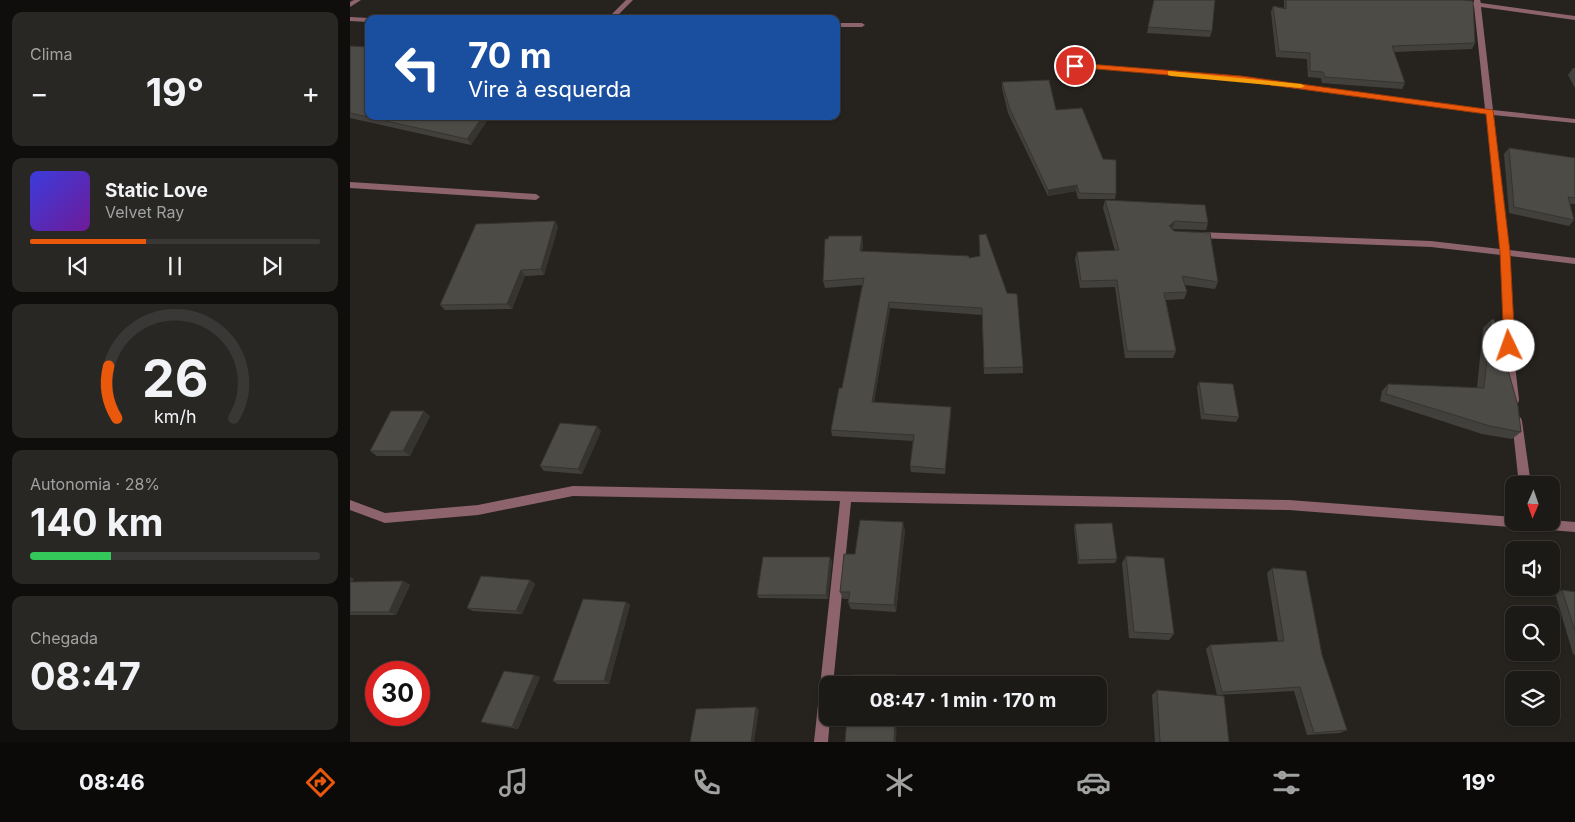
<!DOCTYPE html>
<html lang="pt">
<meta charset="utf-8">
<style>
:root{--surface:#1c1a17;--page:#292724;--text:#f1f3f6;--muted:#a0a1a1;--line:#3a3836;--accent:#ea580c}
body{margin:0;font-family:Inter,sans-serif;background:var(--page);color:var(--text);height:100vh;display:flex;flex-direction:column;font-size:19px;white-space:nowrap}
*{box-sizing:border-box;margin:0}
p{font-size:16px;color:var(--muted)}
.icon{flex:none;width:28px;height:28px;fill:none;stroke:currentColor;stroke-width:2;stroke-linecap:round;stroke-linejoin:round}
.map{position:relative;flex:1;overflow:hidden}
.details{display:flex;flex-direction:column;gap:12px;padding:12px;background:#0f0e0d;width:350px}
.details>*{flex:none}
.top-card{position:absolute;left:15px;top:15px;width:475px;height:105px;border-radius:10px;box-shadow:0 1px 4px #0004,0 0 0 1px var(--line);background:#1a4fa0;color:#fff;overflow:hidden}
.needle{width:32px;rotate:182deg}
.buttons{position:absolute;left:1155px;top:476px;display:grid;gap:10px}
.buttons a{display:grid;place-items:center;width:55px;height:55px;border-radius:10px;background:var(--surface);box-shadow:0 1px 4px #0004,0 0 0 1px var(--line);font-size:25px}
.speed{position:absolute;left:15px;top:661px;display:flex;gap:10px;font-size:25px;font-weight:700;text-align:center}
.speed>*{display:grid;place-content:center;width:65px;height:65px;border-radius:50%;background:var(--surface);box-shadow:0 1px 4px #0004,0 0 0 1px var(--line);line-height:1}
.speed .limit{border:8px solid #d22;background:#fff;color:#111}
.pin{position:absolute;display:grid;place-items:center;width:42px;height:42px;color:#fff;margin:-21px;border:2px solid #fff;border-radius:50%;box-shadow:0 1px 5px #0007}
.me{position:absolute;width:55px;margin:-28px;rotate:357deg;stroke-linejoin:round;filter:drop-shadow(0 0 4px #0008)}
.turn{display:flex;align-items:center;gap:18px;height:105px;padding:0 20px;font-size:22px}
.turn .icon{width:65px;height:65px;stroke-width:2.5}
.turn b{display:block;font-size:35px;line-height:42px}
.big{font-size:38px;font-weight:700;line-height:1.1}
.details .tile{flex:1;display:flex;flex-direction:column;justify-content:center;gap:8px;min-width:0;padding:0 18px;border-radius:10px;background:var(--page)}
.details .dial{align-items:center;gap:0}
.dial svg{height:130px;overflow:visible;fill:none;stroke:var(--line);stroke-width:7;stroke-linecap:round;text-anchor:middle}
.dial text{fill:var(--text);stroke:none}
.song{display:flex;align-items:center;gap:15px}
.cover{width:60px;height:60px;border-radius:8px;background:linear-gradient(135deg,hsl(240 70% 55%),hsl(280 70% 35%))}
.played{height:5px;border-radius:2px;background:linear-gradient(90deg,var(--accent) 40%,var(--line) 40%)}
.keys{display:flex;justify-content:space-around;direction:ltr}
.heat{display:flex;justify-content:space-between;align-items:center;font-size:28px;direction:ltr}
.charge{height:8px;border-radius:4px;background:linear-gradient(90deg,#34c759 28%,var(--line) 0)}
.trip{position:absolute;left:469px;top:676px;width:288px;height:50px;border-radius:10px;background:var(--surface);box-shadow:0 1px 4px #0004,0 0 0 1px var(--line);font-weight:700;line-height:50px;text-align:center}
.tab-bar{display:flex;height:80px;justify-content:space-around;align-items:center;background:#0b0a09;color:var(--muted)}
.tab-bar .icon{width:35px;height:35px}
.tab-bar .selected{color:var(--accent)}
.tab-bar b{font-size:22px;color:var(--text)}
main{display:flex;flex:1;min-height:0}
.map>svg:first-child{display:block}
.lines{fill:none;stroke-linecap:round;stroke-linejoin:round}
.street{fill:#8d646d;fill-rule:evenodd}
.wall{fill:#42403c}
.shaded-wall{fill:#363431}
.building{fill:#4d4b46;stroke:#363431}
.route{fill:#ea580c;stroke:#983908}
.slow{fill:#f59e0b}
</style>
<main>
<section class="details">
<div class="tile"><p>Clima</p>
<div class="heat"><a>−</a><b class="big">19°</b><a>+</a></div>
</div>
<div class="tile">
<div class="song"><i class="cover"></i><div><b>Static Love</b><p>Velvet Ray</p></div></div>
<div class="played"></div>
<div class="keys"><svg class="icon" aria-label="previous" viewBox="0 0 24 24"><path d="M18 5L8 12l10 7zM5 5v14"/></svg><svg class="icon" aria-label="pause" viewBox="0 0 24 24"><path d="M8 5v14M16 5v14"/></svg><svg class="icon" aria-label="next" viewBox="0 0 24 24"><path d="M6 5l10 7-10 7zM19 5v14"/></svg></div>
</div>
<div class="tile dial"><svg viewBox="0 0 100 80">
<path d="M14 69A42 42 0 1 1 86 69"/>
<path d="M14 69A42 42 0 0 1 9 37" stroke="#ea580c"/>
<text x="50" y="56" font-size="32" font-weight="700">26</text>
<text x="50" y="72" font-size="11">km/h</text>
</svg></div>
<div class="tile"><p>Autonomia · 28%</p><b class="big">140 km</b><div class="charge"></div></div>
<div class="tile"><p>Chegada</p><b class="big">08:47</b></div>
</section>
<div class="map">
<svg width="1225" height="742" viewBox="0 0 1225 742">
<rect width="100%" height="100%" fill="#26231f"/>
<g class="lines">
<g class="street">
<polygon points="4,0 11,0 0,7 0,2"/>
<polygon points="276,0 283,0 264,19 257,19"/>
<polygon points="1094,0 1124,2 1124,0 1130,0 1131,3 1225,16 1225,20 1131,7 1143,110 1225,119 1225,123 1143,115 1159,250 1225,258 1225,264 1160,256 1165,365 1169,400 1168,403 1164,404 1160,403 1159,400 1155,365 1151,255 1081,247 848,238 844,235 848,232 1081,241 1150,249 1136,114 891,81 725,67 721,65 725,63 891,77 1135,109 1124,6 1097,2"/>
<polygon points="0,17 19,18 21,19 19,19 19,22 0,21"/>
<polygon points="486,23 512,23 515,25 512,27 486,27"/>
<polygon points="0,182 186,194 190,197 186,200 0,188"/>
<polygon points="1167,416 1171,418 1172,421 1181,485 1169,485 1162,421 1163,418"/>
<polygon points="223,486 939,500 1164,517 1164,522 1201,522 1201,520 1225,522 1225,532 939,510 501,502 483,685 478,685 478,718 480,718 478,742 464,742 490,501 223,496 128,515 35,523 0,510 0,500 35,513 128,505"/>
</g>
</g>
<g class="wall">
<polygon points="804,0 862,31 860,37 797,33"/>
<polygon points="934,0 1113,0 1125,43 1122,49 1044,52 1055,83 1052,89 972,83 971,78 958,77 957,59 926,57 921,12 923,6 934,8"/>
<polygon points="0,46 140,116 121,145 0,118"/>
<polygon points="1223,68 1225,68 1225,88 1218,75"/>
<polygon points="652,82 706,110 766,194 765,199 728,199 726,191 698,196 658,113 652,88"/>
<polygon points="1159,148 1225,158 1225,204 1220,204 1224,220 1219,226 1159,213 1154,154"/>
<polygon points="755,200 858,223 856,230 822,229 868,282 865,289 835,285 837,292 834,299 816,300 826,351 823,358 775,358 765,287 730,288 725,259 727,252 765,251 753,208"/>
<polygon points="205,221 208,227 194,275 175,276 162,309 95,310 90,305"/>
<polygon points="629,235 673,367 673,373 634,374 632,315 540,308 524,402 601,413 595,474 561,472 560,466 563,441 482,436 481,430 492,388 512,285 475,288 473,281 513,243 512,252 619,258 630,256"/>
<polygon points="1141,320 1171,432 1162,439 1132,434 1030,401 1032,391 1038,384 1127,388 1133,328"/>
<polygon points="849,382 889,417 886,422 851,419 847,387"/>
<polygon points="80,416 60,456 27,456 20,451"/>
<polygon points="251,431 232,474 194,471 190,466"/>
<polygon points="725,524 767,559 765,563 728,564 724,528"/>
<polygon points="555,530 546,612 501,609 498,603 499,599 493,599 490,592 505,554"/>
<polygon points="776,556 824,634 819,640 779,638 772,563"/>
<polygon points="482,561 478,599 409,598 407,595"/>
<polygon points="922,568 972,655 997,730 990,733 957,735 944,691 867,695 856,649 860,645 928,642 917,573"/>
<polygon points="0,577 4,579 2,582 53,581 60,585 46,615 0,615"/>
<polygon points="180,580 185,584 172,614 123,611 117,608"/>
<polygon points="1212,590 1225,592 1225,655 1223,654 1205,593"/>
<polygon points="276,602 280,605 259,684 208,684 203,681"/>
<polygon points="184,675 190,677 168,729 138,724 131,722"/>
<polygon points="807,690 879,742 805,742 802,695"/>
</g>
<g class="shaded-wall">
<polygon points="133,116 140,116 121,145 117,139"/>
<polygon points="727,185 726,191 698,196 698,190"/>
<polygon points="205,221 208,227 194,275 191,269"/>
<polygon points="825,221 822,229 819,226"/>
<polygon points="512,236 513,243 511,258 510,251"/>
<polygon points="171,270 175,276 162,309 157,304"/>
<polygon points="539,302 540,308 523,408 522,402"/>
<polygon points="601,407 601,413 595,474 595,469"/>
<polygon points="74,411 80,416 60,456 53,451"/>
<polygon points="247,426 251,431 232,474 228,469"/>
<polygon points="553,522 555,530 546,612 544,605"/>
<polygon points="480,557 482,561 478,599 476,595"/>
<polygon points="0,577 4,579 0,585"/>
<polygon points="180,580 185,584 172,614 166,611"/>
<polygon points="53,581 60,585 46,615 39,612"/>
<polygon points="276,602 280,605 259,684 254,681"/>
<polygon points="184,675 190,677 168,729 162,727"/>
<polygon points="546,675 548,680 548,685 546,685"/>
<polygon points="406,707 409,710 404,742 401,742"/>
<polygon points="545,718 547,718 546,742 544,742"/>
</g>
<g class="building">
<polygon points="804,0 865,0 862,31 798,27"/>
<polygon points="936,0 1113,0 1123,1 1125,43 1042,46 1055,83 975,77 973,72 960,71 960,53 929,51 923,6 936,9"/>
<polygon points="0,46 19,47 19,116 133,116 117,139 0,113"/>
<polygon points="699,80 706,110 732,108 753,159 766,160 766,194 729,193 727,185 698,190 659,107 652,82"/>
<polygon points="1159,148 1225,158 1225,198 1218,197 1224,220 1164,207"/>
<polygon points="755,200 855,205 858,223 825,221 819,226 824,231 860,233 868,282 832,276 837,292 814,293 826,351 777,351 767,280 731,281 727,252 769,250"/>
<polygon points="205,221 191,269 171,270 157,304 90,305 126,224"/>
<polygon points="636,234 657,293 667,294 673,367 634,368 632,308 539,302 522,402 601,407 595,469 560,466 564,435 481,430 489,388 492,388 514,278 473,281 475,239 478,239 479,236 512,236 510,251 619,256 619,258 630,256 629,235"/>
<polygon points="1144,319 1168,406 1171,432 1140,426 1036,394 1038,384 1134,388 1141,320"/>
<polygon points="849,382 883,384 889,417 854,414"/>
<polygon points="41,411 74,411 53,451 20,451"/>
<polygon points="210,423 247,426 228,469 190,466"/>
<polygon points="510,520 553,522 544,605 498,603 500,592 490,592 494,554 505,554"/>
<polygon points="762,523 767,559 729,560 725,524"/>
<polygon points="776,556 814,558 824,634 784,632"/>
<polygon points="413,557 480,557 476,595 407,595"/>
<polygon points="922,568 956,571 972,655 997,730 964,733 950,687 872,692 860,645 934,641"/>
<polygon points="131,576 180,580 166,611 117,608"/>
<polygon points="53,581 39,612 0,612 0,582"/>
<polygon points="1212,590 1225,592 1225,631"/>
<polygon points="233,599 276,602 254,681 203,681"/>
<polygon points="154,671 184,675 162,727 131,722"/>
<polygon points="501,675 546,675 546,685 500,685"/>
<polygon points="807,690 874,696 879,742 810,742"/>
<polygon points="406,707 401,742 340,742 346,709"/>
<polygon points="497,718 545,718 544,742 495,742"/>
</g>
<polygon class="route" points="725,63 891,76 1143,110 1160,252 1165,346 1163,350 1159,351 1154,346 1150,252 1136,114 891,81 722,67 721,66"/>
<polygon class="slow" points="818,71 951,84 955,86 951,88 821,76 818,75"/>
</svg>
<div class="buttons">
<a><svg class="needle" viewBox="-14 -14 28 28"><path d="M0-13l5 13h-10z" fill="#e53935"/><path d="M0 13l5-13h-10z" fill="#a0a1a1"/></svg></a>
<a><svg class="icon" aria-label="sound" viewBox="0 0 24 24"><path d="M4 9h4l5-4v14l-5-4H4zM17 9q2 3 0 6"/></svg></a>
<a><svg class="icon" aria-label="search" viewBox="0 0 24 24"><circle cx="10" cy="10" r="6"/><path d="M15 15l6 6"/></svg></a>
<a><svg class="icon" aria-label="layers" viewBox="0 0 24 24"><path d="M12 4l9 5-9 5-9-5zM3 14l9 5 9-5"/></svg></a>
</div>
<div class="speed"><div class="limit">30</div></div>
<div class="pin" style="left:725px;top:66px;background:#d93025"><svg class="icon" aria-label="arrive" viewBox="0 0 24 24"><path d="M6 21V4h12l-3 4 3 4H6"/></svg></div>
<svg class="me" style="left:1159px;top:346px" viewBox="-20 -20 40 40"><circle r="19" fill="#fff"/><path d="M0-13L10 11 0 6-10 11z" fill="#ea580c"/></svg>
<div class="trip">08:47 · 1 min · 170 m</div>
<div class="top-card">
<div class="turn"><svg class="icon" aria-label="left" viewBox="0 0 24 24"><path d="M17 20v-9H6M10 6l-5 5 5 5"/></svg><div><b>70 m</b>Vire à esquerda</div></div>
</div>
</div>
</main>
<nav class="tab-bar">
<b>08:46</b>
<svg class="icon selected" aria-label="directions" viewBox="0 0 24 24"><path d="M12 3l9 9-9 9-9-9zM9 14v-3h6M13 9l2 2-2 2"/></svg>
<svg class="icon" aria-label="music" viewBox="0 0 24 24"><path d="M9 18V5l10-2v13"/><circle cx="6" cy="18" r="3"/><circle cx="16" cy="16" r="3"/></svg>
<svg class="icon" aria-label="phone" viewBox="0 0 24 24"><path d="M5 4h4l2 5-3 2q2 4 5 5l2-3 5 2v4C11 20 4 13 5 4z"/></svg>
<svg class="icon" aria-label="climate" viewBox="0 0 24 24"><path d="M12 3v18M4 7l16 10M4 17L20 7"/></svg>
<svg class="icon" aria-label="car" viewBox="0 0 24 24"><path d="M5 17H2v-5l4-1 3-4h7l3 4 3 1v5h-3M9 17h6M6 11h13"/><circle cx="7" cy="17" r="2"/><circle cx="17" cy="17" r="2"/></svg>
<svg class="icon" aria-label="filters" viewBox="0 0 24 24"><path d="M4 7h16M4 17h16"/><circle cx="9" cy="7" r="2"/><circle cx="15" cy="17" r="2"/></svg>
<b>19°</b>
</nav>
